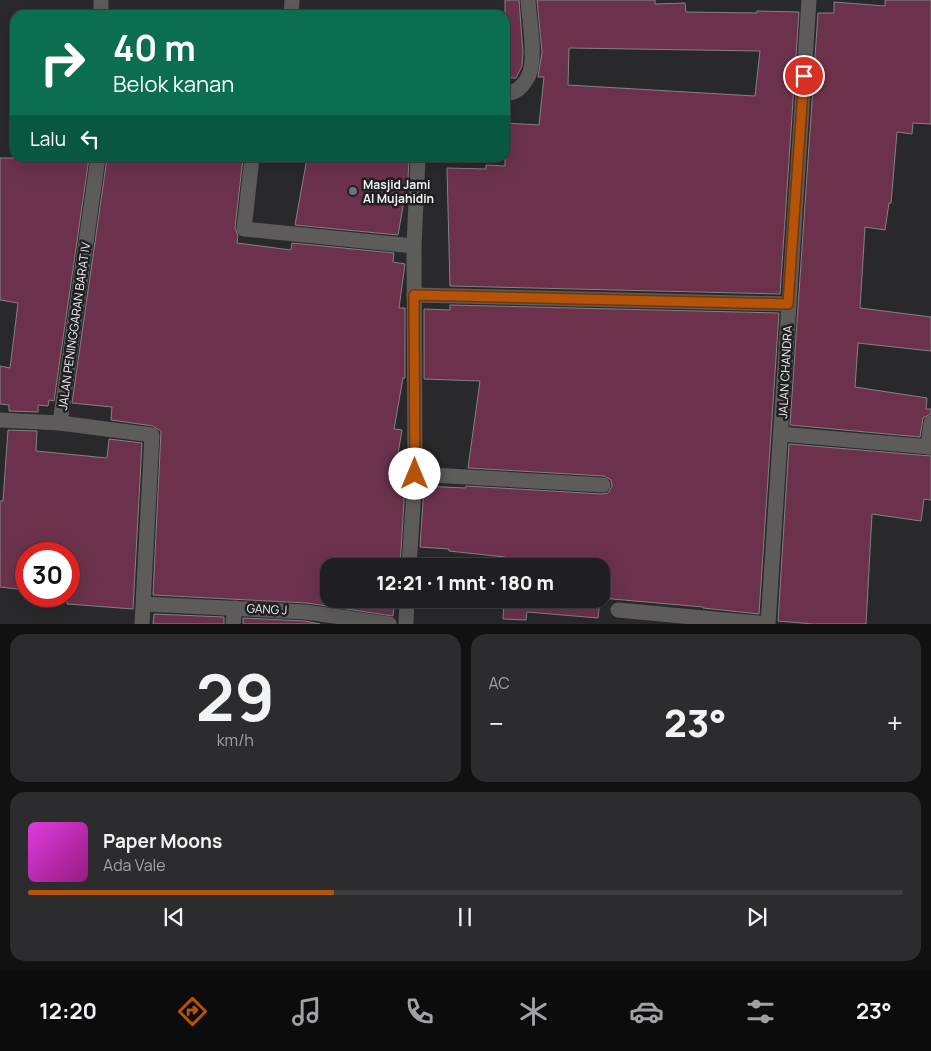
<!DOCTYPE html>
<html lang="id">
<meta charset="utf-8">
<style>
:root{--surface:#1f1f21;--page:#2c2c2e;--text:#f1f3f6;--muted:#a1a2a5;--line:#3c3d3f;--accent:#b45309}
body{margin:0;font-family:Manrope,sans-serif;background:var(--page);color:var(--text);height:100vh;display:flex;flex-direction:column;font-size:19px;white-space:nowrap}
*{box-sizing:border-box;margin:0}
p{font-size:16px;color:var(--muted)}
.icon{flex:none;width:28px;height:28px;fill:none;stroke:currentColor;stroke-width:2;stroke-linecap:round;stroke-linejoin:round}
.map{position:relative;height:624px;overflow:hidden}
.details{display:flex;flex-direction:column;gap:10px;padding:10px;background:#111112;flex:1}
.details>*{flex:none}
.hud{position:absolute;left:10px;top:10px;width:500px;height:152px;border-radius:15px;box-shadow:0 5px 20px #0002,0 0 0 1px var(--line);background:#0b6e4f;color:#fff;overflow:hidden}
.speed{position:absolute;left:15px;top:542px;display:flex;gap:10px;font-size:25px;font-weight:700;text-align:center}
.speed>*{display:grid;place-content:center;width:65px;height:65px;border-radius:50%;background:var(--surface);box-shadow:0 5px 20px #0002,0 0 0 1px var(--line);line-height:1}
.speed .limit{border:8px solid #d22;background:#fff;color:#111}
.pin{position:absolute;display:grid;place-items:center;width:42px;height:42px;color:#fff;margin:-21px;border:2px solid #fff;border-radius:50%;box-shadow:0 1px 5px #0007}
.me{position:absolute;width:55px;margin:-28px;rotate:0deg;stroke-linejoin:round;filter:drop-shadow(0 0 4px #0008)}
.turn{display:flex;align-items:center;gap:18px;height:105px;padding:0 20px;font-size:22px}
.turn .icon{width:65px;height:65px;stroke-width:2.5}
.turn b{display:block;font-size:35px;line-height:42px}
.then{display:flex;align-items:center;height:48px;padding:0 20px;background:#0003;gap:10px;font-size:19px}
.big{font-size:38px;font-weight:800;line-height:1.1}
.details .widget{flex:1;display:flex;flex-direction:column;justify-content:center;gap:8px;min-width:0;padding:0 18px;border-radius:15px;background:var(--page)}
.details .dial{align-items:center;gap:0}
.dial b{font-size:65px;line-height:1}
.song{display:flex;align-items:center;gap:15px}
.cover{width:60px;height:60px;border-radius:8px;background:linear-gradient(135deg,hsl(300 70% 55%),hsl(310 70% 35%))}
.played{height:5px;border-radius:2px;background:linear-gradient(90deg,var(--accent) 35%,var(--line) 35%)}
.keys{display:flex;justify-content:space-around;direction:ltr}
.heat{display:flex;justify-content:space-between;align-items:center;font-size:28px;direction:ltr}
.details .tiles{flex:1;display:grid;gap:10px;grid-template-columns:1fr 1fr}
.widget:last-child{grid-column:span 2}
.trip{position:absolute;left:320px;top:558px;width:290px;height:50px;border-radius:15px;background:var(--surface);box-shadow:0 5px 20px #0002,0 0 0 1px var(--line);font-weight:800;line-height:50px;text-align:center}
.tab-bar{display:flex;height:80px;justify-content:space-around;align-items:center;background:#0c0c0d;color:var(--muted)}
.tab-bar .icon{width:35px;height:35px}
.tab-bar .active{color:var(--accent)}
.tab-bar b{font-size:22px;color:var(--text)}
.map>svg:first-child{display:block}
.building{fill:#6c324c;stroke:#858182;fill-rule:evenodd}
.lines{fill:none;stroke-linecap:round;stroke-linejoin:round}
.street{stroke:#5d5c5b;stroke-width:15}
.route-casing{stroke:#753606;stroke-width:12}
.route{stroke:#b45309;stroke-width:9}
.worship-dot{fill:#6b7280;stroke:#201f22;stroke-width:2}
.labels{text-anchor:middle;dominant-baseline:central;stroke-width:5;stroke-linejoin:round;paint-order:stroke}
.poi-label{font-size:12px;font-weight:bold;fill:#f2f2f4;stroke:#201f22;text-anchor:start}
.street-label{font-size:12px;fill:#f2f2f4;stroke:#201f22}
</style>
<div class="map">
<svg width="931" height="624" viewBox="0 0 931 624">
<rect width="100%" height="100%" fill="#29292c"/>
<g class="building">
<polygon points="505,0 519,0 523,52 522,66 516,78 505,78"/>
<path d="M537,0H655V4L685,3L686,12L757,13V11L799,12L780,294L450,286L447,168L486,169V165L505,166V123L539,125L544,77H538L542,52ZM569,48L760,51L755,96L568,85Z"/>
<polygon points="885,0 931,0 931,124 913,123 912,134 897,132 891,203 889,203 885,230 865,227 860,308 931,317 931,351 858,343 855,387 927,398 926,409 931,409 931,414 923,418 920,437 790,425 818,13 834,13 834,2 885,6"/>
<polygon points="0,158 89,158 54,401 49,400 48,406 38,405 38,412 9,411 9,405 0,404 0,366 10,368 18,303 0,300"/>
<polygon points="107,158 243,158 235,228 238,236 237,243 291,250 292,243 394,253 393,262 405,264 399,308 405,308 405,378 403,378 394,429 402,430 393,484 405,485 400,566 329,566 329,599 395,599 393,616 307,603 153,595 161,431 153,426 111,420 112,407 72,403"/>
<polygon points="307,158 409,158 408,178 398,235 295,225"/>
<polygon points="450,305 779,313 759,614 703,608 703,607 601,598 601,566 505,566 505,557 449,551 449,549 420,547 424,486 465,488 466,486 602,494 608,493 612,486 611,480 604,476 468,468 480,381 424,379 424,309 450,310"/>
<polygon points="8,430 37,431 36,451 107,458 109,439 142,443 133,609 67,604 67,596 69,596 69,554 26,554 26,590 0,587 0,501 3,501"/>
<polygon points="789,444 931,456 931,500 924,499 921,521 872,514 866,624 813,624 778,621"/>
<polygon points="504,599 600,599 598,618 527,612 526,620 503,619"/>
<polygon points="154,614 224,617 224,624 153,624"/>
<polygon points="243,618 305,621 320,624 243,624"/>
</g>
<g class="lines">
<g class="street">
<polyline points="101,0 101,15"/>
<polyline points="291,15 292,0"/>
<path d="M505,93C518,95 529,79 531,68C535,49 529,19 528,0"/>
<polyline points="252,158 244,229 414,246"/>
<polyline points="414,295 789,304"/>
<polyline points="0,420 60,423 152,435 142,624"/>
<polyline points="60,423 98,158"/>
<polyline points="781,434 931,447"/>
<polyline points="928,447 931,423"/>
<polyline points="415,474 603,485"/>
<polyline points="409,566 415,474 414,246 418,158"/>
<polyline points="144,604 306,612 389,624"/>
<polyline points="618,610 768,624 809,0"/>
<polyline points="233,624 235,608"/>
<polyline points="406,624 407,599"/>
</g>
</g>
<g class="lines">
<defs>
<polyline id="route" points="415,474 414,295 788,304 804,76"/>
</defs>
<use href="#route" class="route-casing"/>
<use href="#route" class="route"/>
</g>
<circle class="worship-dot" cx="353" cy="191" r="5"/>
<g class="labels">
<g class="poi-label">
<text x="363" y="184">Masjid Jami<tspan x="363" dy="14">Al Mujahidin</tspan></text>
</g>
<g class="street-label">
<text transform="translate(74 326) rotate(-82)">JALAN PENINGGARAN BARAT IV</text>
<text transform="translate(785 372) rotate(-87)">JALAN CHANDRA</text>
<text transform="translate(267 609) rotate(3)">GANG J</text>
</g>
</g>
</svg>
<div class="speed"><div class="limit">30</div></div>
<div class="pin" style="left:804px;top:76px;background:#d93025"><svg class="icon" aria-label="arrive" viewBox="0 0 24 24"><path d="M6 21V4h12l-3 4 3 4H6"/></svg></div>
<svg class="me" style="left:415px;top:474px" viewBox="-20 -20 40 40"><circle r="19" fill="#fff"/><path d="M0-13L10 11 0 6-10 11z" fill="#b45309"/></svg>
<div class="trip">12:21 · 1 mnt · 180 m</div>
<div class="hud">
<div class="turn"><svg class="icon" aria-label="right" viewBox="0 0 24 24"><path d="M7 20v-9h11M14 6l5 5-5 5"/></svg><div><b>40 m</b>Belok kanan</div></div>
<div class="then">Lalu<svg class="icon" aria-label="left" viewBox="0 0 24 24"><path d="M17 20v-9H6M10 6l-5 5 5 5"/></svg></div>
</div>
</div>
<section class="details">
<div class="tiles">
<div class="widget dial"><b>29</b><p>km/h</p></div>
<div class="widget"><p>AC</p>
<div class="heat"><a>−</a><b class="big">23°</b><a>+</a></div>
</div>
<div class="widget">
<div class="song"><i class="cover"></i><div><b>Paper Moons</b><p>Ada Vale</p></div></div>
<div class="played"></div>
<div class="keys"><svg class="icon" aria-label="previous" viewBox="0 0 24 24"><path d="M18 5L8 12l10 7zM5 5v14"/></svg><svg class="icon" aria-label="pause" viewBox="0 0 24 24"><path d="M8 5v14M16 5v14"/></svg><svg class="icon" aria-label="next" viewBox="0 0 24 24"><path d="M6 5l10 7-10 7zM19 5v14"/></svg></div>
</div>
</div>
</section>
<nav class="tab-bar">
<b>12:20</b>
<svg class="icon active" aria-label="directions" viewBox="0 0 24 24"><path d="M12 3l9 9-9 9-9-9zM9 14v-3h6M13 9l2 2-2 2"/></svg>
<svg class="icon" aria-label="music" viewBox="0 0 24 24"><path d="M9 18V5l10-2v13"/><circle cx="6" cy="18" r="3"/><circle cx="16" cy="16" r="3"/></svg>
<svg class="icon" aria-label="phone" viewBox="0 0 24 24"><path d="M5 4h4l2 5-3 2q2 4 5 5l2-3 5 2v4C11 20 4 13 5 4z"/></svg>
<svg class="icon" aria-label="climate" viewBox="0 0 24 24"><path d="M12 3v18M4 7l16 10M4 17L20 7"/></svg>
<svg class="icon" aria-label="car" viewBox="0 0 24 24"><path d="M5 17H2v-5l4-1 3-4h7l3 4 3 1v5h-3M9 17h6M6 11h13"/><circle cx="7" cy="17" r="2"/><circle cx="17" cy="17" r="2"/></svg>
<svg class="icon" aria-label="filters" viewBox="0 0 24 24"><path d="M4 7h16M4 17h16"/><circle cx="9" cy="7" r="2"/><circle cx="15" cy="17" r="2"/></svg>
<b>23°</b>
</nav>
